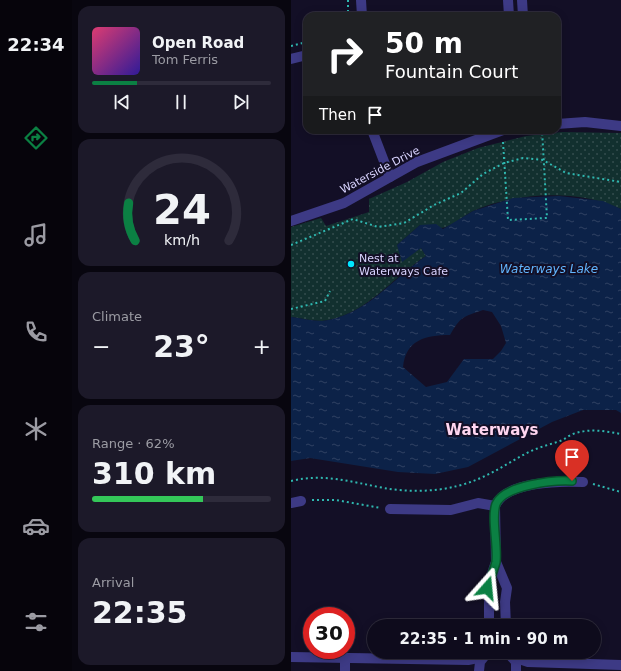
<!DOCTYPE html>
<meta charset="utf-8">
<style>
:root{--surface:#0e0b1c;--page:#1c1929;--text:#f1f3f6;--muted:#9b9ba3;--line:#2e2b3b;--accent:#0b8043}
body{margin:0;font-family:"DejaVu Sans",sans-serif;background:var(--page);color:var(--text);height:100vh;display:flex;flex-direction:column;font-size:15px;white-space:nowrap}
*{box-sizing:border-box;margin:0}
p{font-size:13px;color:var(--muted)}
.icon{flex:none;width:22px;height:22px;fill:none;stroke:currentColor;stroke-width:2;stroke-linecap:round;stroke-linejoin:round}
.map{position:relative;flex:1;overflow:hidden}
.details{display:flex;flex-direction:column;gap:6px;padding:6px;background:#08060f;width:219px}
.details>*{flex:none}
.guide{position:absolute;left:12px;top:12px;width:258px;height:122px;border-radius:12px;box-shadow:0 2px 10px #0003,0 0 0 1px var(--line);background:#202124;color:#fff;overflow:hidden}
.speed{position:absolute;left:12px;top:607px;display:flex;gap:8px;font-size:20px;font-weight:700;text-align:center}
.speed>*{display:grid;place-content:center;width:52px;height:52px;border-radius:50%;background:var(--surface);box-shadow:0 2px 10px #0003,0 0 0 1px var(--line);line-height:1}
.speed .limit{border:6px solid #d22;background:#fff;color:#111}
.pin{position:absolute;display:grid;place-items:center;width:34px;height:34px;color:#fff;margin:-41px -17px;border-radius:50% 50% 50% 0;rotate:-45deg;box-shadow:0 0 4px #0007}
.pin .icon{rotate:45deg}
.me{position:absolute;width:44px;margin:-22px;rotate:18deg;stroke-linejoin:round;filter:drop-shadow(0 0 3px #0008)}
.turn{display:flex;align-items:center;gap:14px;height:84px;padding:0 16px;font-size:18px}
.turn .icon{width:52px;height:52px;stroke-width:2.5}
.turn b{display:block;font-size:28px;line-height:34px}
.then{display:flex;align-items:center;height:38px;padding:0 16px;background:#0003;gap:8px;font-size:15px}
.big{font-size:30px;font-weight:800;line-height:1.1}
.details .widget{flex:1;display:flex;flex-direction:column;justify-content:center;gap:6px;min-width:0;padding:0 14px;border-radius:12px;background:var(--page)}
.details .dial{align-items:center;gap:0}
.dial svg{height:104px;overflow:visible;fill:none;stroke:var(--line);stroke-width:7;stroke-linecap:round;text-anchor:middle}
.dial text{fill:var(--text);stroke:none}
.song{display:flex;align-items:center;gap:12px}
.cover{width:48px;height:48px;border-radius:6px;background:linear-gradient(135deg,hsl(340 70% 55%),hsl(250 70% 35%))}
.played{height:4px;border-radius:2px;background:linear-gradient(90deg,var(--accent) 25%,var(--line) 25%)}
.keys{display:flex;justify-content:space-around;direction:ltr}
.heat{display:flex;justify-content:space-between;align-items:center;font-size:22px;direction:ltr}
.charge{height:6px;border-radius:3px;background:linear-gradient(90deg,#34c759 62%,var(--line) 0)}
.trip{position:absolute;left:76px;top:619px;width:234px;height:40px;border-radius:20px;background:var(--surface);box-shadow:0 2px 10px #0003,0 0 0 1px var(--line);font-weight:800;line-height:40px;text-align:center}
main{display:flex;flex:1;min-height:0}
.tabs{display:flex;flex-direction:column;width:72px;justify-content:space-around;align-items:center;background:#06040b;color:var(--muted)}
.tabs .icon{width:28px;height:28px}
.tabs .active{color:var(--accent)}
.tabs b{font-size:18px;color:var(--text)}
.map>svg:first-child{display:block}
.grass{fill:url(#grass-dots)}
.water{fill:url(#water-ripples);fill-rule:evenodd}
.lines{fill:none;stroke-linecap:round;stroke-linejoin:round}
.path{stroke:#2fb8b0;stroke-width:2;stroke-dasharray:2 3;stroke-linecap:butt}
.minor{stroke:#3d3a85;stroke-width:10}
.route-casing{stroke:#07532c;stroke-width:10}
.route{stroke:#0b8043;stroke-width:7}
.poi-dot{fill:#00e5ff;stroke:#130f26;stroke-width:1.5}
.labels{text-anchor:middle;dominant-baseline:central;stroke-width:4;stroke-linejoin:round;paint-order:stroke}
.street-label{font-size:11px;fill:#d9d4ff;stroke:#130f26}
.poi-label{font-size:11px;fill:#d9d4ff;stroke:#130f26;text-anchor:start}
.water-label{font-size:12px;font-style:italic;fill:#62b6ff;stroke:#130f26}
.district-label{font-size:15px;font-weight:bold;fill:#ffd6f0;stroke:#130f26}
</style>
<main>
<nav class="tabs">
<b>22:34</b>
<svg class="icon active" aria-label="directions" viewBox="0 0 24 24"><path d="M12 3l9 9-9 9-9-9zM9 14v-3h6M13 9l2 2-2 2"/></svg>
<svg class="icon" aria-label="music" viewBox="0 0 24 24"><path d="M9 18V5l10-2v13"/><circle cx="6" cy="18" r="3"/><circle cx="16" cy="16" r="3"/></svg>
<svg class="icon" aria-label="phone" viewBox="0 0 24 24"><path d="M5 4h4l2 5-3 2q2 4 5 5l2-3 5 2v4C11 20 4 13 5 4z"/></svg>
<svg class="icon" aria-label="climate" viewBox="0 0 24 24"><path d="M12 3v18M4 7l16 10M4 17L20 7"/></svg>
<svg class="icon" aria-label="car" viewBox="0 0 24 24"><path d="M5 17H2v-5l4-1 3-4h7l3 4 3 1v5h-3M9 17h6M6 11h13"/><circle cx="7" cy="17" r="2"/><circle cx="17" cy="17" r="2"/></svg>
<svg class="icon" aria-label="filters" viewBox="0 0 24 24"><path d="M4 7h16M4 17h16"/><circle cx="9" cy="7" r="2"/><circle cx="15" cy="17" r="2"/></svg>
</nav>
<section class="details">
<div class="widget">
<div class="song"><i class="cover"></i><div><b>Open Road</b><p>Tom Ferris</p></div></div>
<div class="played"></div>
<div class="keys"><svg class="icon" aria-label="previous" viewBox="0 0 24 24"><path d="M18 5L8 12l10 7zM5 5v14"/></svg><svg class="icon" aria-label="pause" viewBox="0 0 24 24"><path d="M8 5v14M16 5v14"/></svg><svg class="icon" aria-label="next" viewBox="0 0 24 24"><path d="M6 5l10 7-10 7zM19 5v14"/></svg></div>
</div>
<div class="widget dial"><svg viewBox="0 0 100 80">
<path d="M14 69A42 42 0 1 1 86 69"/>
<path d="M14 69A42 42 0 0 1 9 40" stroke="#0b8043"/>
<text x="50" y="56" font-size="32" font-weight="700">24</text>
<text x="50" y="72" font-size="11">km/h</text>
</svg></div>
<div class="widget"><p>Climate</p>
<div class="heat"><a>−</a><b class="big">23°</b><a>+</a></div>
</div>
<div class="widget"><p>Range · 62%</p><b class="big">310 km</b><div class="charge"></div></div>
<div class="widget"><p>Arrival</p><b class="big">22:35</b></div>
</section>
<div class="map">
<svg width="330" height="671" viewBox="0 0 330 671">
<defs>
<pattern id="grass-dots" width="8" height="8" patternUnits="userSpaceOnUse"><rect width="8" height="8" fill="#12302f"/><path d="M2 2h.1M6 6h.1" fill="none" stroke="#344d4e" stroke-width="1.8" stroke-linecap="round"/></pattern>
<pattern id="water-ripples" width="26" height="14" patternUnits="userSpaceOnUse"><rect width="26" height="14" fill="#0c2248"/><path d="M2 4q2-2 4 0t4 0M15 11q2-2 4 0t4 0" fill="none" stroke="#2f4163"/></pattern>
</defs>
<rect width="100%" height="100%" fill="#130f26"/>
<path class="grass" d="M271,132L330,133V209C286,189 226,192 182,211C174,215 158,228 150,228C143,228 136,226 129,225L106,245L130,248L135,256C100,278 75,316 31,321C21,321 10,318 0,317V227L30,218L35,226L78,212V199L116,182L152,162L187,148L235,136Z"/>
<path class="water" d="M268,196L312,201L330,209V413L325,410H292L261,422L177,467L144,474L107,472L19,458L0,461V317C10,318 21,321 31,321C75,316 101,279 135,256L130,248L111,262L106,245L129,225L145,224L152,229L182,211L222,198ZM192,310L201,312L210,326L215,343L210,351L202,359H173L156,382L135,387L112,367C115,340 134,335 159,335C170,316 172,317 192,310Z"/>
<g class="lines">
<g class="path">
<polyline points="57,0 57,16"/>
<polyline points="0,46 16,42"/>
<polyline points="212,142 217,220 256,218 251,130"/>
<polyline points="0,245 62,219 87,227 113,223 143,205 170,193 192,174 213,163 232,158 252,160 275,173 330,182"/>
<polyline points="0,309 34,301 39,291"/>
<path d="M0,481C34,473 60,482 93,488C116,492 144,492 166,486C192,480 212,466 234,454C245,448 257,445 269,441C273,440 277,436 282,434C298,428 314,431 330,434"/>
<polyline points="302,484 330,492"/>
<polyline points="21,500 45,500 90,508"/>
</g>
<g class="minor">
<polyline points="70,0 71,16"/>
<polyline points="217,0 218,16"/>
<polyline points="231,0 232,16"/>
<polyline points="0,59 16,55"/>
<polyline points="266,124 294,122 330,126"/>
<polyline points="81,130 99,177"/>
<polyline points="0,221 53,203 126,162 212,130"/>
<polyline points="0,503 10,501"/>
<polyline points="99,509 160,510 187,503 204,506"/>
<polyline points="205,562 216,588 214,602 215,626"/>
<path d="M198,626V600L196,588L205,562L204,506C215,481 269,481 292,482"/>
<polyline points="216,652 225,662 225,671"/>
<polyline points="0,657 177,660 192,657"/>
<polyline points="222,657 237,662 330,665"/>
<polyline points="54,671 54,658"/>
<polyline points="188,671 189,662 197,652"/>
</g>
</g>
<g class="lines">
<defs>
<path id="route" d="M196,588C199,580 203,570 205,562C207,546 200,517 205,504C213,485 263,480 281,481"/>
</defs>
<use href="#route" class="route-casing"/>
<use href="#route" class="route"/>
</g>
<circle class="poi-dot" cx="60" cy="264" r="4"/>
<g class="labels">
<g class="street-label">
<text transform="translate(89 170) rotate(-28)">Waterside Drive</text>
</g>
<g class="poi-label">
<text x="68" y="258">Nest at<tspan x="68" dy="13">Waterways Cafe</tspan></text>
</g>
<g class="water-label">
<text x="258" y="269">Waterways Lake</text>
</g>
<g class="district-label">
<text x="201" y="430">Waterways</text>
</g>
</g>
</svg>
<div class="speed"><div class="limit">30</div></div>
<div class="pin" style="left:281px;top:481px;background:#d93025"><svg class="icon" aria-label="arrive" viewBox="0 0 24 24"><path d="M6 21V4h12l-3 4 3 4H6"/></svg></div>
<svg class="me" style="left:196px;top:588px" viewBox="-20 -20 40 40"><path d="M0-17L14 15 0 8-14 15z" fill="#0b8043" stroke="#fff" stroke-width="4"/></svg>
<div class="trip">22:35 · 1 min · 90 m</div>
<div class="guide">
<div class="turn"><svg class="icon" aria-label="right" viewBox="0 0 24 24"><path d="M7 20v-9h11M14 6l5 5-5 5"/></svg><div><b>50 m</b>Fountain Court</div></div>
<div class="then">Then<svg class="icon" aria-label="arrive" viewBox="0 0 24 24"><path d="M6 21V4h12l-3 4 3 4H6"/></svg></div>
</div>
</div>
</main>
